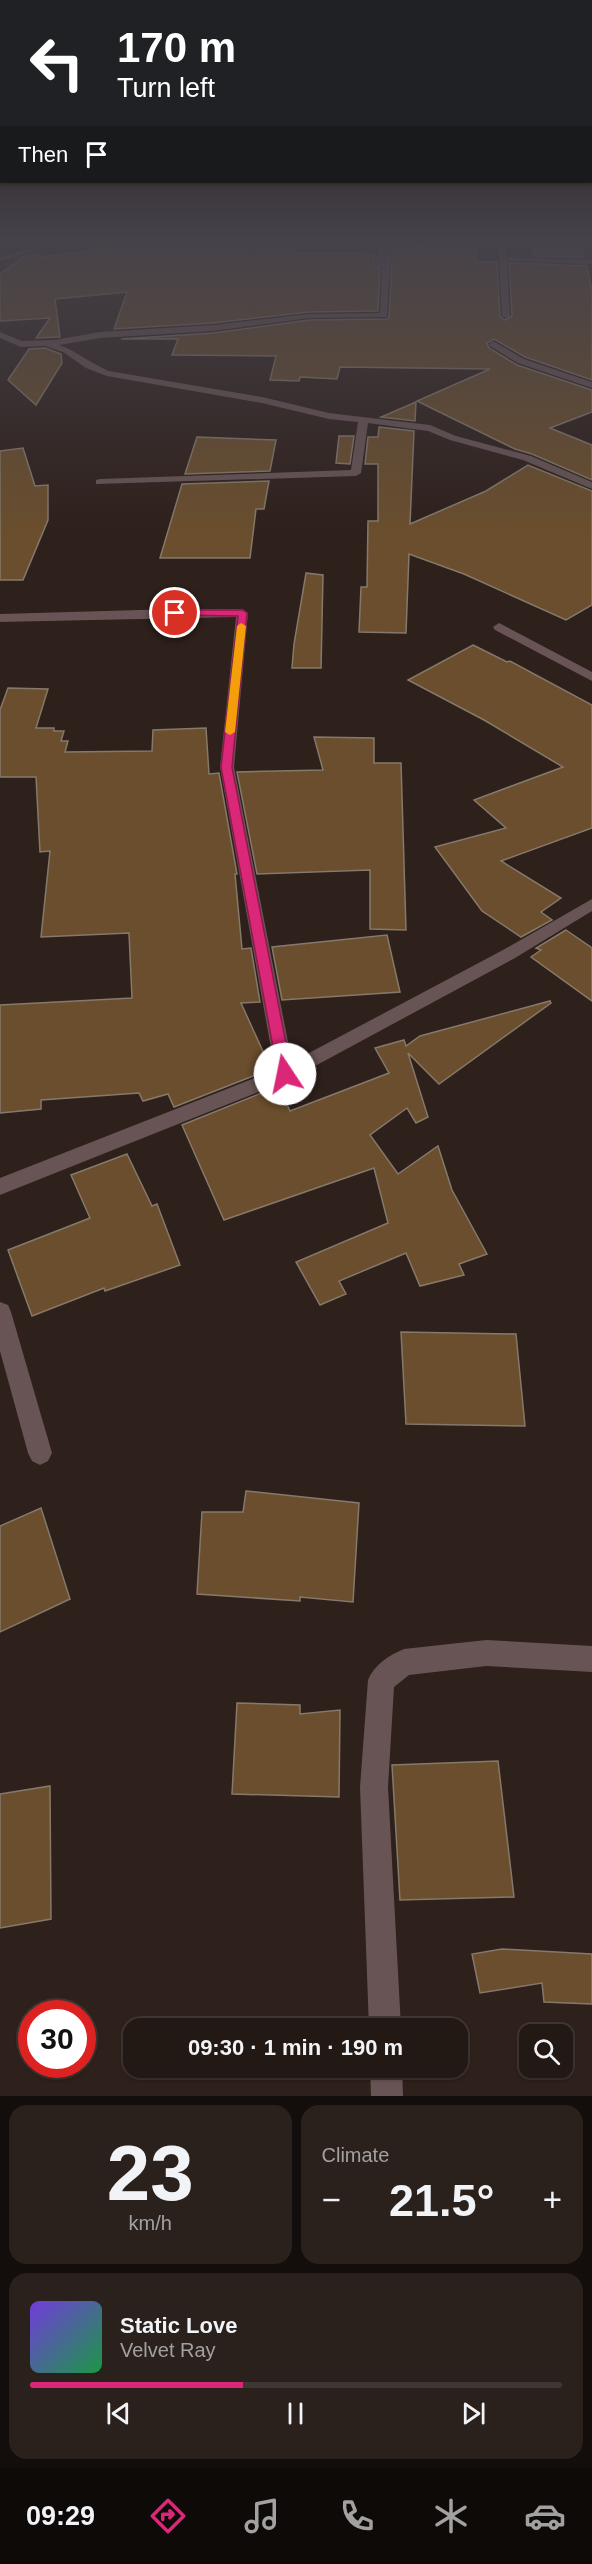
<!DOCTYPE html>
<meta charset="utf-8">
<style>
:root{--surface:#221814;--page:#2a211d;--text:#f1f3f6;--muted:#a2a0a0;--line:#3f3734;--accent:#db2777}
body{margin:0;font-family:Arial,sans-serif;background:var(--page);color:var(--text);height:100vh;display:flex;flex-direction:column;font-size:22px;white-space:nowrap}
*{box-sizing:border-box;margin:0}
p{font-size:20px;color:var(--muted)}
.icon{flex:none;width:33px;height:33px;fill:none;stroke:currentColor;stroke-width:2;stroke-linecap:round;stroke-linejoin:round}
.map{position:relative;height:2096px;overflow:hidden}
.panel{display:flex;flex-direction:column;gap:9px;padding:9px;background:#130d0b;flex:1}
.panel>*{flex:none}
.guide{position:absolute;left:0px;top:0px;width:592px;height:183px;box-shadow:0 2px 4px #0004,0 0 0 2px var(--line);background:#202124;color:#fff;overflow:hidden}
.tools{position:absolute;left:519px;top:2024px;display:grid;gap:12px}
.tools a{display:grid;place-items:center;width:54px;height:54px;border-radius:12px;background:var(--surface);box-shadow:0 2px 4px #0004,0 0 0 2px var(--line);font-size:30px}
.speed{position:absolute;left:18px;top:2000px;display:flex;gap:12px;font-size:30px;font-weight:700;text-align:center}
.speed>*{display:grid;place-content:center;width:78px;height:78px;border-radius:50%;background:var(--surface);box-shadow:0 2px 4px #0004,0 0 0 2px var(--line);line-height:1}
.speed .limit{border:9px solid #d22;background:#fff;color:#111}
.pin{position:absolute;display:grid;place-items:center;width:51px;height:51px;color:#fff;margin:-26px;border:3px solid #fff;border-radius:50%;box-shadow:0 2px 6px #0007}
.me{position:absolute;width:66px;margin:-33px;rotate:349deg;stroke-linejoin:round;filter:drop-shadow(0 0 4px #0008)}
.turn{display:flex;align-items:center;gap:21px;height:126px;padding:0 18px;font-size:27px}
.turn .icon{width:78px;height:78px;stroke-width:2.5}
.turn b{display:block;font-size:42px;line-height:51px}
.then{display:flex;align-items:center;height:57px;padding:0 18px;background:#0003;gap:12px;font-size:22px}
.big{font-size:45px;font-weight:700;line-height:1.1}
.panel .tile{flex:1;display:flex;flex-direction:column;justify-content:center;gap:9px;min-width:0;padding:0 21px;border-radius:18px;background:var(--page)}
.panel .dial{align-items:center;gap:0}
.dial b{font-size:78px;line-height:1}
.song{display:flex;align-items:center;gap:18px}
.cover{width:72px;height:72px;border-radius:9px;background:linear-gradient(135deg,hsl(260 70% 55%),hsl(140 70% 35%))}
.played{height:6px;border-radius:3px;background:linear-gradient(90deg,var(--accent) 40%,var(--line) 40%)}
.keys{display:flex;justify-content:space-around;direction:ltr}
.heat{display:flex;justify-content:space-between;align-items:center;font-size:33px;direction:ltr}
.panel .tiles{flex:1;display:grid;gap:9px;grid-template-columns:1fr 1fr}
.tile:last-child{grid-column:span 2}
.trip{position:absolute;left:123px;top:2018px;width:345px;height:60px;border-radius:18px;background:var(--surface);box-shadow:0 2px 4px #0004,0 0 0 2px var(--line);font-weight:700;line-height:60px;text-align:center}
.dock{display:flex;height:96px;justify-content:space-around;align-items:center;background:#0e0a08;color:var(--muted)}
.dock .icon{width:42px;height:42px}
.dock .selected{color:var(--accent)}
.dock b{font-size:27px;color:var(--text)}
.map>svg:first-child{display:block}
.building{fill:#6a4e2d;stroke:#85796c;stroke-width:1.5}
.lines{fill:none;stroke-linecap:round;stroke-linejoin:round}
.minor{fill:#685455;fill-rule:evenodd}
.route{fill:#db2777;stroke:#8e194d;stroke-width:1.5}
.slow{fill:#f59e0b}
</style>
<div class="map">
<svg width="592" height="2096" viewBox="0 0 592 2096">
<rect width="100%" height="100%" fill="#2e201b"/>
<g class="building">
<polygon points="159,241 297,241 296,253 375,254 374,265 380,268 378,311 309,312 213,323 114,329 127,292 55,299 60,337 36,338 50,318 0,321 0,274 25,256 35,253 42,257"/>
<polygon points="532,241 580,241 583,257 534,256"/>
<polygon points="389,246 475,248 476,262 497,262 500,316 505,320 512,316 509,263 587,266 592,291 592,380 525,357 494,339 487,343 489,348 517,365 592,390 592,412 550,428 592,445 592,480 532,454 515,449 417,401 490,369 340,367 337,379 300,377 299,381 270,380 276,356 172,355 178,339 121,339 213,333 309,320 387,319 389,317 392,265 386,261"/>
<polygon points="45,348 61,354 62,363 36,405 8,380 29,349"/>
<polygon points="416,402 415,421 381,417"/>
<polygon points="379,427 414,431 410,524 486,491 528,465 592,491 592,605 566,620 464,574 409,554 406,633 359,632 361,587 367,587 368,521 378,521 378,464 365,464 368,437 378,437"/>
<polygon points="339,436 354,436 350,464 336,463"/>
<polygon points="197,437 276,440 270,471 185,474"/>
<polygon points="23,448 35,486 48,485 48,520 23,580 0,580 0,451"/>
<polygon points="269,481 264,509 256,509 250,558 160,558 182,484"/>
<polygon points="306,573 323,575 321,668 292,668 294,644"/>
<polygon points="473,645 507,662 510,661 592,705 592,828 501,861 561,898 541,912 552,920 521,937 482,911 435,847 506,828 474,800 563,767 484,720 408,680"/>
<polygon points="8,688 48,689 36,728 54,728 54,731 64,731 61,741 68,741 65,752 152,751 153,730 206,728 209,774 219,773 237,874 235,874 242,949 251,948 260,1002 241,1003 271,1069 174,1107 168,1094 143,1101 139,1093 41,1100 41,1109 0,1113 0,1005 132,998 129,933 41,937 50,851 40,852 36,777 0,777 0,710"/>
<polygon points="314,737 374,738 374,763 401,763 406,930 370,929 370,870 257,874 237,772 323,770"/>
<polygon points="566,930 592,948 592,1001 531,957 541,950 536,948"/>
<polygon points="387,935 400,992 282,1000 272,947"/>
<polygon points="550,1001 551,1003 439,1084 408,1053 428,1117 416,1123 407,1108 370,1135 398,1174 438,1146 452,1190 487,1254 459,1264 464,1275 420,1286 406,1253 339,1281 346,1294 320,1305 296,1262 388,1223 374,1168 224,1220 182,1125 279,1086 290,1111 389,1073 375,1048 404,1040 406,1046 420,1036"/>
<polygon points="127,1154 152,1206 157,1204 180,1265 105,1291 104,1288 32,1316 8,1250 90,1218 71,1175"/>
<polygon points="401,1332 516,1334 525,1426 406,1424"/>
<polygon points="246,1491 359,1503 353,1602 300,1597 300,1601 197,1594 202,1512 243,1512"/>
<polygon points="41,1508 70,1599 0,1632 0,1526"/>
<polygon points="237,1703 300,1705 300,1714 340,1710 339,1797 232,1794"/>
<polygon points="498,1761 514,1897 400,1900 392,1765"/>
<polygon points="50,1786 51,1919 0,1928 0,1794"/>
<polygon points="502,1949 592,1954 592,2004 544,2002 542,1983 480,1993 472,1954"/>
</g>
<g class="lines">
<g class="minor">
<polygon points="56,241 68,241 0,261 0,257"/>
<path d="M379,241H387L384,262L390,265L387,317L309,318L213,331L100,338L59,345C77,351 91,364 109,371L262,397L329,413L430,425L456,436L531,456L592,482V489L523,460L450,440L428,431L368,423L361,473L356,476L96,484V480L100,479L351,470L358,422L329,419L262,403L107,376L86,368L63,352L45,346L21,347L0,338V332L22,341L54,340L100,332L213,325L309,314L380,313L382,267L376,264Z"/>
<polygon points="498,241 506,241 507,257 592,260 592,264 507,261 510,316 506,318 502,316"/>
<polygon points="493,341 524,359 592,382 592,388 518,363 490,346 489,344"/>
<polygon points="175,609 242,609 248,613 234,767 292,1062 503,950 592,899 592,911 515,958 291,1079 0,1195 0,1178 275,1070 220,767 236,617 0,622 0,614"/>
<polygon points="499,623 592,672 592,681 495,630 493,627"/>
<polygon points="0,1302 8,1305 11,1312 52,1453 48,1461 40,1465 32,1461 28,1453 0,1351"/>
<path d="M486,1640L592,1646V1672L486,1666L409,1675L394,1687L388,1787L401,2028H369L360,1787L368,1680C374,1665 389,1655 404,1649Z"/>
<polygon points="370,2067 402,2067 403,2096 371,2096"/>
</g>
</g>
<linearGradient id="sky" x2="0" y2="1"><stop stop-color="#19120f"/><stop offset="0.45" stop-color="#46424a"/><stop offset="1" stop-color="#46424a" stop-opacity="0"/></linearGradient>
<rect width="592" height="534" fill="url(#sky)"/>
<polygon class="route" points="243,610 247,613 232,767 292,1074 285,1079 278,1074 221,767 238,616 175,615 170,613 175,610"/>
<polygon class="slow" points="241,623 246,626 235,732 230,735 225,732 237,626"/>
</svg>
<div class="tools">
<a><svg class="icon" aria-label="search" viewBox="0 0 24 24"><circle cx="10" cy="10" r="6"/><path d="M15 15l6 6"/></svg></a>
</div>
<div class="speed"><div class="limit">30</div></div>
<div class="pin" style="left:175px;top:613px;background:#d93025"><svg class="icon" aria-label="arrive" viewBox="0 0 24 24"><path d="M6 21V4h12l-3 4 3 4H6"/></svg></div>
<svg class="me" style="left:285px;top:1074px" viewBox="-20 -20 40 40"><circle r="19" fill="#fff"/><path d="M0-13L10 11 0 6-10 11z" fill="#db2777"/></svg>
<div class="trip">09:30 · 1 min · 190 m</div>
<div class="guide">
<div class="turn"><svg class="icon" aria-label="left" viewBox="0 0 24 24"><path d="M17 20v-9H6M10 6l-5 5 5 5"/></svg><div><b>170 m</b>Turn left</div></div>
<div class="then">Then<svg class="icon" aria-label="arrive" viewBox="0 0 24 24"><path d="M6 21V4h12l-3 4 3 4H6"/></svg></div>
</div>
</div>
<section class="panel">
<div class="tiles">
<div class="tile dial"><b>23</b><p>km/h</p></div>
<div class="tile"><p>Climate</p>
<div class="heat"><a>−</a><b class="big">21.5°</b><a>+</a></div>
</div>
<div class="tile">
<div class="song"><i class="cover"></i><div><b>Static Love</b><p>Velvet Ray</p></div></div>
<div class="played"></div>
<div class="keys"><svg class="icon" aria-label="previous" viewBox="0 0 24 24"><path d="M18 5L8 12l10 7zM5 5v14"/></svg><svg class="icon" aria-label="pause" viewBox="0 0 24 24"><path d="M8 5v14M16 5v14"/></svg><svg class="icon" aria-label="next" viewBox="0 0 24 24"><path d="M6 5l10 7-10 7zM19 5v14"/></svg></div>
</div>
</div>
</section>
<nav class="dock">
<b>09:29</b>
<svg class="icon selected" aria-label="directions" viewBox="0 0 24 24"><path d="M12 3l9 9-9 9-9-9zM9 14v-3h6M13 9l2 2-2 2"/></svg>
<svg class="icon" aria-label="music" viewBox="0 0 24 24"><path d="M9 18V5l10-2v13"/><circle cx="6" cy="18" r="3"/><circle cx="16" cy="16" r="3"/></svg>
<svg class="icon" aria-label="phone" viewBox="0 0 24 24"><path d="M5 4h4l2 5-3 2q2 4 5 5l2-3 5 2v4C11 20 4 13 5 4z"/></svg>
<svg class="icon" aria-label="climate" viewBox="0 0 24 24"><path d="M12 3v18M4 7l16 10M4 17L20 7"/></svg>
<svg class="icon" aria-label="car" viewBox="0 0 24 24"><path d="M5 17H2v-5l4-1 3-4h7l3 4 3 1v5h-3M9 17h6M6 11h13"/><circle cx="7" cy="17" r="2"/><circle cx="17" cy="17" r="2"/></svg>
</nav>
